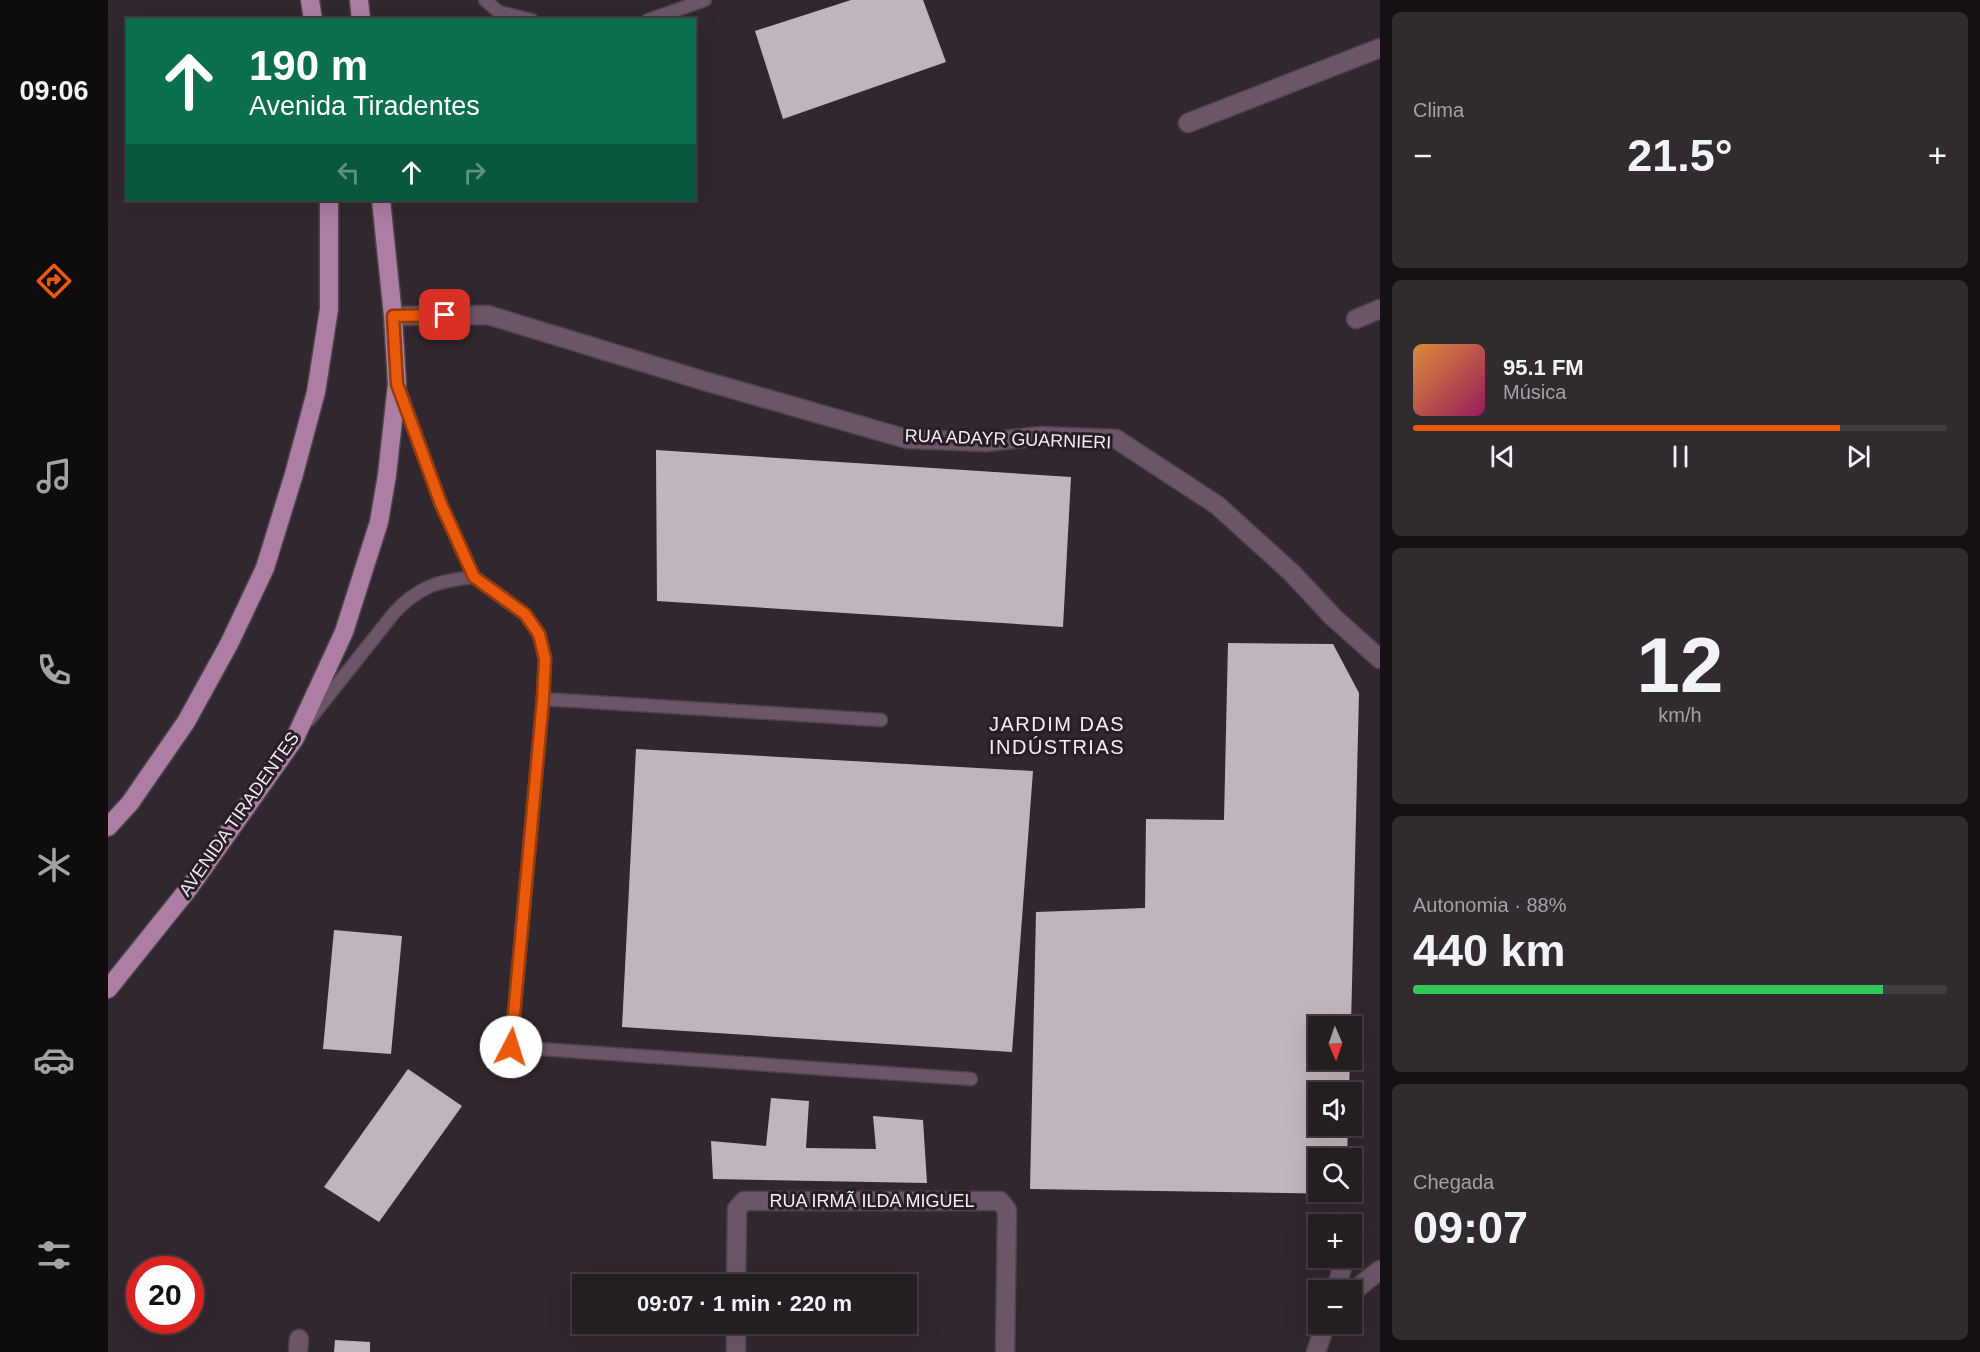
<!DOCTYPE html>
<html lang="pt">
<meta charset="utf-8">
<style>
:root{--surface:#251e23;--page:#312b30;--text:#f1f3f6;--muted:#a3a2a6;--line:#423c41;--accent:#ea580c}
body{margin:0;font-family:Arial,sans-serif;background:var(--page);color:var(--text);height:100vh;display:flex;flex-direction:column;font-size:22px;white-space:nowrap}
*{box-sizing:border-box;margin:0}
p{font-size:20px;color:var(--muted)}
.icon{flex:none;width:33px;height:33px;fill:none;stroke:currentColor;stroke-width:2;stroke-linecap:round;stroke-linejoin:round}
.map{position:relative;flex:1;overflow:hidden}
.sheet{display:flex;flex-direction:column;gap:12px;padding:12px;background:#141013;width:600px}
.sheet>*{flex:none}
.banner{position:absolute;left:18px;top:18px;width:570px;height:183px;border-radius:0px;box-shadow:0 6px 24px #0002,0 0 0 2px var(--line);background:#0b6e4f;color:#fff;overflow:hidden}
.needle{width:39px;rotate:178deg}
.tools{position:absolute;left:1200px;top:1016px;display:grid;gap:12px}
.tools a{display:grid;place-items:center;width:54px;height:54px;border-radius:0px;background:var(--surface);box-shadow:0 6px 24px #0002,0 0 0 2px var(--line);font-size:30px}
.speed{position:absolute;left:18px;top:1256px;display:flex;gap:12px;font-size:30px;font-weight:700;text-align:center}
.speed>*{display:grid;place-content:center;width:78px;height:78px;border-radius:50%;background:var(--surface);box-shadow:0 6px 24px #0002,0 0 0 2px var(--line);line-height:1}
.speed .limit{border:9px solid #d22;background:#fff;color:#111}
.pin{position:absolute;display:grid;place-items:center;width:51px;height:51px;color:#fff;margin:-26px;border-radius:12px;box-shadow:0 3px 9px #0006}
.me{position:absolute;width:66px;margin:-33px;rotate:5deg;stroke-linejoin:round;filter:drop-shadow(0 0 4px #0008)}
.turn{display:flex;align-items:center;gap:21px;height:126px;padding:0 24px;font-size:27px}
.turn .icon{width:78px;height:78px;stroke-width:2.5}
.turn b{display:block;font-size:42px;line-height:51px}
.lanes{display:flex;align-items:center;height:57px;padding:0 24px;background:#0003;justify-content:center;gap:30px;direction:ltr}
.lanes .off{opacity:.35}
.big{font-size:45px;font-weight:700;line-height:1.1}
.sheet .tile{flex:1;display:flex;flex-direction:column;justify-content:center;gap:9px;min-width:0;padding:0 21px;border-radius:9px;background:var(--page)}
.sheet .dial{align-items:center;gap:0}
.dial b{font-size:78px;line-height:1}
.song{display:flex;align-items:center;gap:18px}
.cover{width:72px;height:72px;border-radius:9px;background:linear-gradient(135deg,hsl(30 70% 55%),hsl(330 70% 35%))}
.played{height:6px;border-radius:3px;background:linear-gradient(90deg,var(--accent) 80%,var(--line) 80%)}
.keys{display:flex;justify-content:space-around;direction:ltr}
.heat{display:flex;justify-content:space-between;align-items:center;font-size:33px;direction:ltr}
.charge{height:9px;border-radius:4px;background:linear-gradient(90deg,#34c759 88%,var(--line) 0)}
.trip{position:absolute;left:464px;top:1274px;width:345px;height:60px;border-radius:0px;background:var(--surface);box-shadow:0 6px 24px #0002,0 0 0 2px var(--line);font-weight:700;line-height:60px;text-align:center}
main{display:flex;flex:1;min-height:0}
.dock{display:flex;flex-direction:column;width:108px;justify-content:space-around;align-items:center;background:#0f0c0e;color:var(--muted)}
.dock .icon{width:42px;height:42px}
.dock .active{color:var(--accent)}
.dock b{font-size:27px;color:var(--text)}
.map>svg:first-child{display:block}
.building{fill:#c0b5bd}
.lines{fill:none;stroke-linecap:round;stroke-linejoin:round}
.lane-casing{stroke:#4c444a;stroke-width:15}
.street-casing{stroke:#4c444a;stroke-width:21}
.primary-casing{stroke:#4c444a;stroke-width:21}
.lane{stroke:#6d5568;stroke-width:12}
.street{stroke:#6d5568;stroke-width:18}
.primary{stroke:#ae7da4;stroke-width:18}
.route-casing{stroke:#983908;stroke-width:15}
.route{stroke:#ea580c;stroke-width:10}
.labels{text-anchor:middle;dominant-baseline:central;stroke-width:6;stroke-linejoin:round;paint-order:stroke}
.street-label{font-size:18px;fill:#f4eef3;stroke:#271f25}
.neighbourhood-label{font-size:20px;letter-spacing:1.5px;fill:#f4eef3;stroke:#271f25}
</style>
<main>
<nav class="dock">
<b>09:06</b>
<svg class="icon active" aria-label="directions" viewBox="0 0 24 24"><path d="M12 3l9 9-9 9-9-9zM9 14v-3h6M13 9l2 2-2 2"/></svg>
<svg class="icon" aria-label="music" viewBox="0 0 24 24"><path d="M9 18V5l10-2v13"/><circle cx="6" cy="18" r="3"/><circle cx="16" cy="16" r="3"/></svg>
<svg class="icon" aria-label="phone" viewBox="0 0 24 24"><path d="M5 4h4l2 5-3 2q2 4 5 5l2-3 5 2v4C11 20 4 13 5 4z"/></svg>
<svg class="icon" aria-label="climate" viewBox="0 0 24 24"><path d="M12 3v18M4 7l16 10M4 17L20 7"/></svg>
<svg class="icon" aria-label="car" viewBox="0 0 24 24"><path d="M5 17H2v-5l4-1 3-4h7l3 4 3 1v5h-3M9 17h6M6 11h13"/><circle cx="7" cy="17" r="2"/><circle cx="17" cy="17" r="2"/></svg>
<svg class="icon" aria-label="filters" viewBox="0 0 24 24"><path d="M4 7h16M4 17h16"/><circle cx="9" cy="7" r="2"/><circle cx="15" cy="17" r="2"/></svg>
</nav>
<div class="map">
<svg width="1272" height="1352" viewBox="0 0 1272 1352">
<rect width="100%" height="100%" fill="#31282f"/>
<g class="building">
<polygon points="743,0 815,0 838,62 675,119 647,31"/>
<polygon points="548,450 963,477 955,627 549,601"/>
<polygon points="1120,643 1225,644 1251,693 1243,1026 1210,1026 1210,1059 1242,1059 1241,1092 1210,1092 1210,1125 1240,1125 1239,1158 1210,1158 1210,1191 1238,1191 1238,1194 922,1189 928,912 1037,908 1038,819 1116,820"/>
<polygon points="528,749 925,771 904,1052 514,1027"/>
<polygon points="226,930 294,936 283,1054 215,1049"/>
<polygon points="300,1069 354,1106 271,1222 216,1187"/>
<polygon points="663,1098 701,1101 698,1148 768,1149 765,1116 815,1120 819,1183 605,1179 603,1141 658,1146"/>
<polygon points="227,1340 262,1342 262,1352 226,1352"/>
</g>
<g class="lines">
<defs>
<g id="lane">
<polyline points="377,0 391,12 424,20"/>
<polyline points="540,20 597,0"/>
<polyline points="291,388 333,504 366,577 417,614 431,634 437,659 435,699 403,1047 863,1079"/>
<polyline points="435,699 773,720"/>
<path d="M201,720L286,613C311,586 330,581 366,577"/>
</g>
<g id="street">
<polyline points="1080,123 1272,48"/>
<polyline points="285,316 380,315 593,380 799,439 878,442 934,436 1008,439 1109,505 1184,573 1225,617 1272,659"/>
<polyline points="1248,319 1272,309"/>
<polyline points="628,1284 629,1209 636,1201 892,1201 899,1210 897,1352"/>
<polyline points="1228,1290 1237,1257"/>
<polyline points="1244,1292 1272,1270"/>
<polyline points="190,1352 191,1339"/>
<polyline points="628,1352 628,1323"/>
<polyline points="1208,1352 1218,1323"/>
</g>
<g id="primary">
<polyline points="202,0 205,20"/>
<polyline points="251,0 253,20"/>
<polyline points="0,827 22,803 78,722 121,644 157,568 186,474 208,392 221,309 221,200"/>
<polyline points="0,989 81,888 187,738 236,632 271,522 279,475 289,384 285,316 273,200"/>
</g>
</defs>
<use href="#lane" class="lane-casing"/>
<use href="#street" class="street-casing"/>
<use href="#primary" class="primary-casing"/>
<use href="#lane" class="lane"/>
<use href="#street" class="street"/>
<use href="#primary" class="primary"/>
</g>
<g class="lines">
<defs>
<polyline id="route" points="337,315 285,316 289,384 333,504 366,577 417,614 431,634 437,659 435,699 403,1047"/>
</defs>
<use href="#route" class="route-casing"/>
<use href="#route" class="route"/>
</g>
<g class="labels">
<g class="street-label">
<text transform="translate(900 439) rotate(2)">RUA ADAYR GUARNIERI</text>
<text transform="translate(131 814) rotate(-55)">AVENIDA TIRADENTES</text>
<text x="764" y="1201">RUA IRMÃ ILDA MIGUEL</text>
</g>
<g class="neighbourhood-label">
<text x="949" y="724">JARDIM DAS<tspan x="949" dy="23">INDÚSTRIAS</tspan></text>
</g>
</g>
</svg>
<div class="tools">
<a><svg class="needle" viewBox="-14 -14 28 28"><path d="M0-13l5 13h-10z" fill="#e53935"/><path d="M0 13l5-13h-10z" fill="#a3a2a6"/></svg></a>
<a><svg class="icon" aria-label="sound" viewBox="0 0 24 24"><path d="M4 9h4l5-4v14l-5-4H4zM17 9q2 3 0 6"/></svg></a>
<a><svg class="icon" aria-label="search" viewBox="0 0 24 24"><circle cx="10" cy="10" r="6"/><path d="M15 15l6 6"/></svg></a>
<a>+</a>
<a>−</a>
</div>
<div class="speed"><div class="limit">20</div></div>
<div class="pin" style="left:337px;top:315px;background:#d93025"><svg class="icon" aria-label="arrive" viewBox="0 0 24 24"><path d="M6 21V4h12l-3 4 3 4H6"/></svg></div>
<svg class="me" style="left:403px;top:1047px" viewBox="-20 -20 40 40"><circle r="19" fill="#fff"/><path d="M0-13L10 11 0 6-10 11z" fill="#ea580c"/></svg>
<div class="trip">09:07 · 1 min · 220 m</div>
<div class="banner">
<div class="turn"><svg class="icon" aria-label="ahead" viewBox="0 0 24 24"><path d="M12 20V5M6 11l6-6 6 6"/></svg><div><b>190 m</b>Avenida Tiradentes</div></div>
<div class="lanes"><svg class="icon off" aria-label="left" viewBox="0 0 24 24"><path d="M17 20v-9H6M10 6l-5 5 5 5"/></svg><svg class="icon" aria-label="ahead" viewBox="0 0 24 24"><path d="M12 20V5M6 11l6-6 6 6"/></svg><svg class="icon off" aria-label="right" viewBox="0 0 24 24"><path d="M7 20v-9h11M14 6l5 5-5 5"/></svg></div>
</div>
</div>
<section class="sheet">
<div class="tile"><p>Clima</p>
<div class="heat"><a>−</a><b class="big">21.5°</b><a>+</a></div>
</div>
<div class="tile">
<div class="song"><i class="cover"></i><div><b>95.1 FM</b><p>Música</p></div></div>
<div class="played"></div>
<div class="keys"><svg class="icon" aria-label="previous" viewBox="0 0 24 24"><path d="M18 5L8 12l10 7zM5 5v14"/></svg><svg class="icon" aria-label="pause" viewBox="0 0 24 24"><path d="M8 5v14M16 5v14"/></svg><svg class="icon" aria-label="next" viewBox="0 0 24 24"><path d="M6 5l10 7-10 7zM19 5v14"/></svg></div>
</div>
<div class="tile dial"><b>12</b><p>km/h</p></div>
<div class="tile"><p>Autonomia · 88%</p><b class="big">440 km</b><div class="charge"></div></div>
<div class="tile"><p>Chegada</p><b class="big">09:07</b></div>
</section>
</main>
